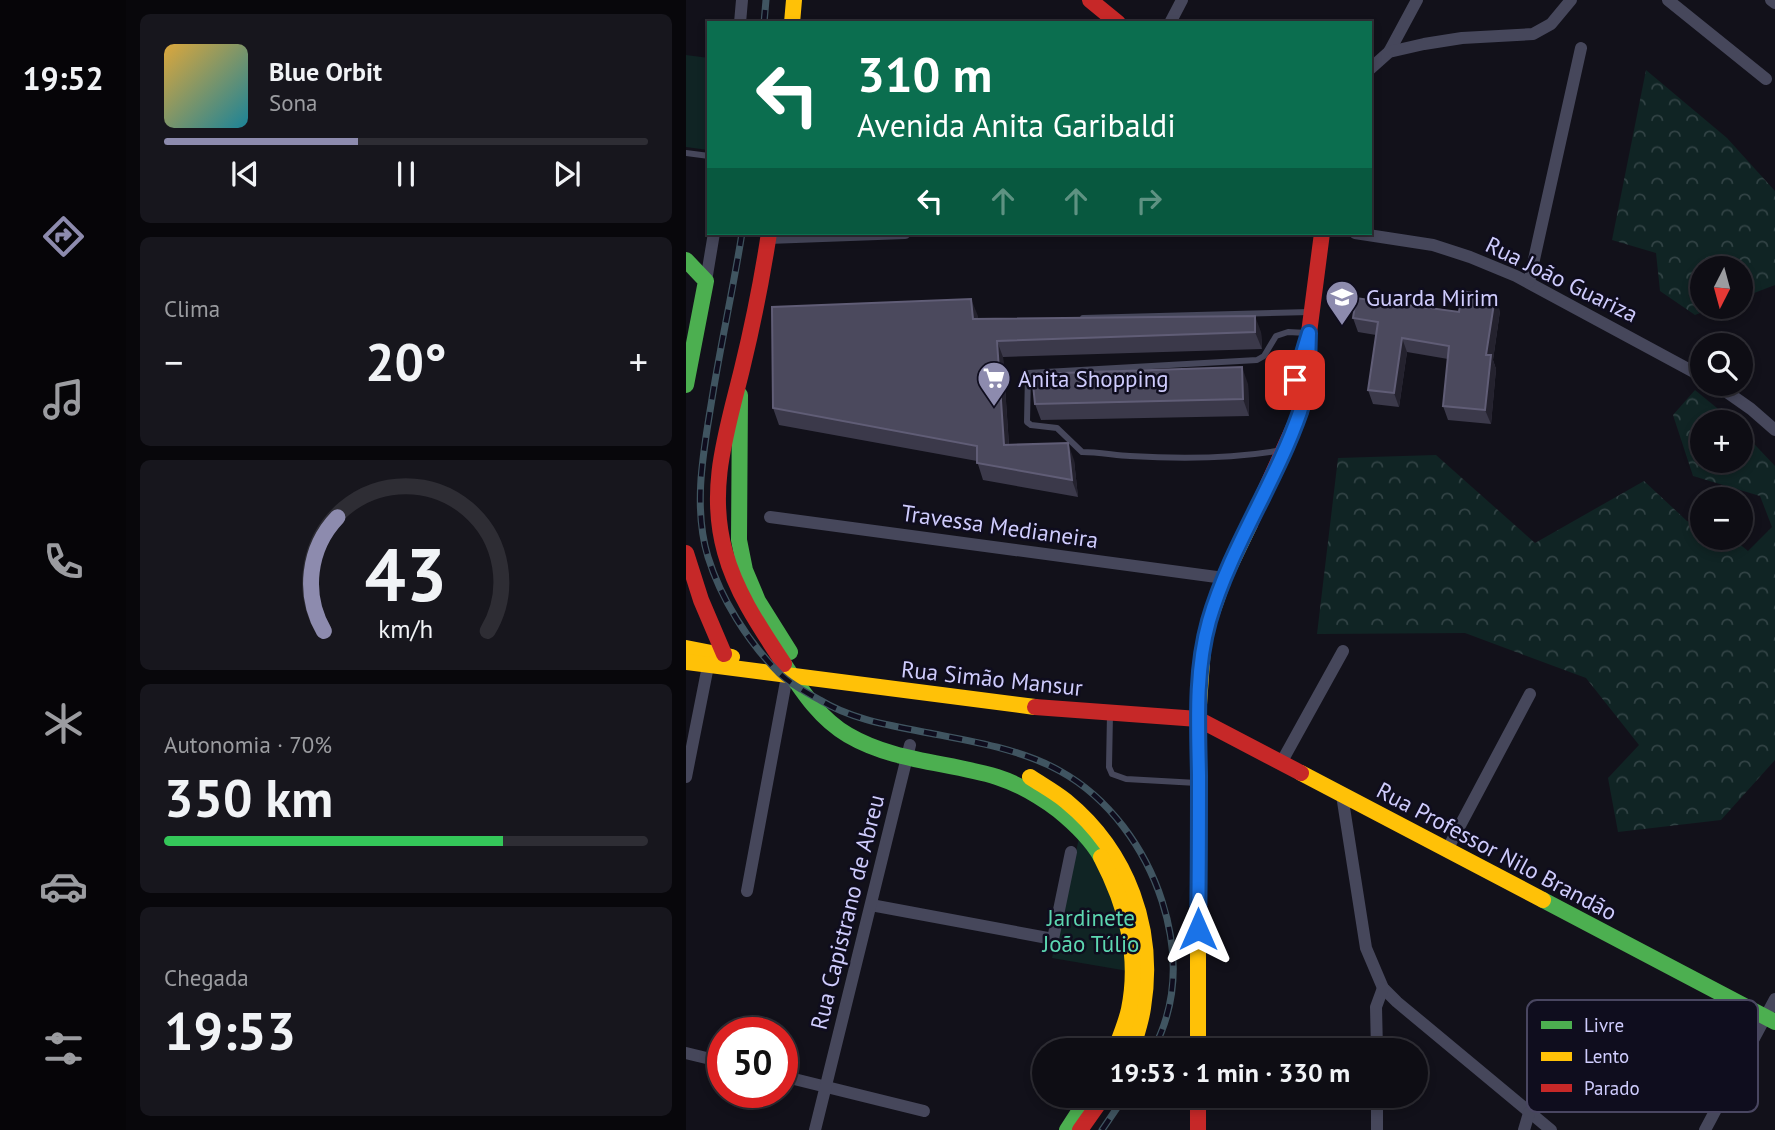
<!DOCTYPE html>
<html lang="pt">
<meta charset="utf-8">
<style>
:root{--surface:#0e0d14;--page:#17161d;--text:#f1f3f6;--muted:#9b9ca0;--line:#2e2d34;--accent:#8d8bae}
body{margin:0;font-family:"PT Sans",sans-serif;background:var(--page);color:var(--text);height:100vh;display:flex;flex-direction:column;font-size:26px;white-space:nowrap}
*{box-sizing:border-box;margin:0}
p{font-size:23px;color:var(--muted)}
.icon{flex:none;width:38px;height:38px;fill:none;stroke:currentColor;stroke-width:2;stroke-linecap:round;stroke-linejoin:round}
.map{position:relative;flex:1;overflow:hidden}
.panel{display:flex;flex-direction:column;gap:14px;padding:14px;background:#08070b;width:560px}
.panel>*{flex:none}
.hud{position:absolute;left:21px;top:21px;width:665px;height:214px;border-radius:0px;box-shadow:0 4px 10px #0003,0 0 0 2px var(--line);background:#0b6e4f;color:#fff;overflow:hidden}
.needle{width:46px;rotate:186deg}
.controls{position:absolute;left:1004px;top:256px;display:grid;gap:14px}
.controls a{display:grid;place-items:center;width:63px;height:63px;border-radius:50%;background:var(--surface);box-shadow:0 4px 10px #0003,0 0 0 2px var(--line);font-size:35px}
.speed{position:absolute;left:21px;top:1017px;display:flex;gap:14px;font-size:35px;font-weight:700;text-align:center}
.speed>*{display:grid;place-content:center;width:91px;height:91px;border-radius:50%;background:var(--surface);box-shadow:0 4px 10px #0003,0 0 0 2px var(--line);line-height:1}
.speed .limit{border:10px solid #d22;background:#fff;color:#111}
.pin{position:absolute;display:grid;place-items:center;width:60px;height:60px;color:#fff;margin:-30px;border-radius:14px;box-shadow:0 4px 10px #0006}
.me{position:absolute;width:77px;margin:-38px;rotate:0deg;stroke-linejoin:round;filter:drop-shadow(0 0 5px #0008)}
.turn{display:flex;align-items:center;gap:24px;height:147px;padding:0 35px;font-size:32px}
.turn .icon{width:91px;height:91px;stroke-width:2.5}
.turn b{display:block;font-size:49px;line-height:60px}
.lanes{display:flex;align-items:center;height:66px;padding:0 35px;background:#0003;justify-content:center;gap:35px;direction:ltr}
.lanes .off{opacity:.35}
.big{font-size:52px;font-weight:800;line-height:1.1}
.panel .widget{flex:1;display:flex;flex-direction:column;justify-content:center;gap:10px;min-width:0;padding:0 24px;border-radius:10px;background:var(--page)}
.panel .dial{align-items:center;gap:0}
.dial svg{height:182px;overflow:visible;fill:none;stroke:var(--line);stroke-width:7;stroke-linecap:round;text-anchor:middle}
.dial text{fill:var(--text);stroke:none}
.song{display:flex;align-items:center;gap:21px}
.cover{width:84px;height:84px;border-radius:10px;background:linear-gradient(135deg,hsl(40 70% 55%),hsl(190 70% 35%))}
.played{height:7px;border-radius:4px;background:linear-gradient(90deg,var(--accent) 40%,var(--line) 40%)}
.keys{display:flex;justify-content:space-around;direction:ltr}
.heat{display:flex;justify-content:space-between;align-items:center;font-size:38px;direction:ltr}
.charge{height:10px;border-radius:5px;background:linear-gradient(90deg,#34c759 70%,var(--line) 0)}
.trip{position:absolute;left:346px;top:1038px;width:396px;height:70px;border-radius:35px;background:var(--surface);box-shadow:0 4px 10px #0003,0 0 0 2px var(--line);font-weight:800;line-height:70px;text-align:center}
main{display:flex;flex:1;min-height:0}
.tab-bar{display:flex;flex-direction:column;width:126px;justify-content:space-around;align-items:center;background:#060508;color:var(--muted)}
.tab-bar .icon{width:49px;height:49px}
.tab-bar .active{color:var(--accent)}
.tab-bar b{font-size:32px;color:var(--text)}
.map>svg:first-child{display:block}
.forest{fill:url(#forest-crowns)}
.green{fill:#102424}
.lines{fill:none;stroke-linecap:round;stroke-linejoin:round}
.lane{stroke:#46475b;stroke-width:6}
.street{stroke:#46475b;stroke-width:12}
.fast{stroke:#4caf50;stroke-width:16}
.slow{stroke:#ffc107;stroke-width:16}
.jam{stroke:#c62828;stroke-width:16}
.rail-casing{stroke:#405561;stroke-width:7}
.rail{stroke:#0f0d1e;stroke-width:4.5;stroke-dasharray:13;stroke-linecap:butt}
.wall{fill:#3b394a}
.shaded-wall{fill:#24222e}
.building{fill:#4b495d;stroke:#605d76;stroke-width:2}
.route-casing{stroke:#114b97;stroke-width:18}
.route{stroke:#1a73e8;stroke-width:12}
.labels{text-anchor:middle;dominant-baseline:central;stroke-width:5;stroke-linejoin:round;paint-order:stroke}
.street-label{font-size:23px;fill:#cfccfd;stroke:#0f0d1e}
.poi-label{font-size:23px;fill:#cfccfd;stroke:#0f0d1e;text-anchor:start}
.park-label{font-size:23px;fill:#5dd8b1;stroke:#0f0d1e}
.key{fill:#0f0d1e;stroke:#494661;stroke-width:2}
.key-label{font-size:19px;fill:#cfccfd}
</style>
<main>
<nav class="tab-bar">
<b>19:52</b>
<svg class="icon active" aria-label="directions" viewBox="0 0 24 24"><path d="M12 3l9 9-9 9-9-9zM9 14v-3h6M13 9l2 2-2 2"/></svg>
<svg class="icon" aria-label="music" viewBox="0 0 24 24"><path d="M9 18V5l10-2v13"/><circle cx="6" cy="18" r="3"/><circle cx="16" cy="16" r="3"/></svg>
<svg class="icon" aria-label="phone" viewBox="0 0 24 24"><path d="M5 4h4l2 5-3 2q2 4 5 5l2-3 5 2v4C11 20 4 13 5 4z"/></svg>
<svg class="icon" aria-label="climate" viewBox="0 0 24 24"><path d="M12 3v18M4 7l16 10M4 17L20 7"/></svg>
<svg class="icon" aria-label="car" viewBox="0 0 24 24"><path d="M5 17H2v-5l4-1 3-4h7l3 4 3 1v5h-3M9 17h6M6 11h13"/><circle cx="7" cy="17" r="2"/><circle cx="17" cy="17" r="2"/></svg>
<svg class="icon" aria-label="filters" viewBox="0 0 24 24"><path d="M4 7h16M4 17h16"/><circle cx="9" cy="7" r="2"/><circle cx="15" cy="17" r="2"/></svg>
</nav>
<section class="panel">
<div class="widget">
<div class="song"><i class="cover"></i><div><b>Blue Orbit</b><p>Sona</p></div></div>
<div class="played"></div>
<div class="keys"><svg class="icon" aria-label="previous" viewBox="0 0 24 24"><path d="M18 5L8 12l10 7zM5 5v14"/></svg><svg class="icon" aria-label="pause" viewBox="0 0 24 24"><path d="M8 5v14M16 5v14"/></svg><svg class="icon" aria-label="next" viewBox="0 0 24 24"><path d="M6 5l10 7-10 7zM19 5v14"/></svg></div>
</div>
<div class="widget"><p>Clima</p>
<div class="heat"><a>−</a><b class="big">20°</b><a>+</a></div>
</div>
<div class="widget dial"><svg viewBox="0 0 100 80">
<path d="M14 69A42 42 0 1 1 86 69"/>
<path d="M14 69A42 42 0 0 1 20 19" stroke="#8d8bae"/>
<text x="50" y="56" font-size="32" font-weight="700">43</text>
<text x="50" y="72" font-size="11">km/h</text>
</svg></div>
<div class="widget"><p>Autonomia · 70%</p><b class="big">350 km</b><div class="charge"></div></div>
<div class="widget"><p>Chegada</p><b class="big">19:53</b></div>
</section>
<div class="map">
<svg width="1089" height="1130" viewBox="0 0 1089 1130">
<defs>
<pattern id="forest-crowns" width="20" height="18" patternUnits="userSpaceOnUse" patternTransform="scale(1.75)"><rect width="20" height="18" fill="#102424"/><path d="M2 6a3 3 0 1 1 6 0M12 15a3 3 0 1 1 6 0" fill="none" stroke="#324345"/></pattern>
</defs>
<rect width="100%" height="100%" fill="#12111a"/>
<g class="forest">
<polygon points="960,70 1041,138 1089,191 1089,285 1055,298 1055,268 1017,268 1017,306 1032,306 1009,315 974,291 970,253 926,240"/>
<polygon points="1009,390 1048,422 1017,422 1017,460 1055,460 1055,430 1089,466 1089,760 1035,820 932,832 922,778 953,745 900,678 779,633 631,634 652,458 750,455 849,543 958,481 1001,521 1017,526 1017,537 1045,537 1062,551 1086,527 1074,496 1007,476 987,415"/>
</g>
<g class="green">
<polygon points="0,55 23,58 22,150 0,147"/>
<polygon points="393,838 420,879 436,921 442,971 366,958"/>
</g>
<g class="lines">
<g class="lane">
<polyline points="0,153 23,156"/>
<polyline points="397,318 624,312"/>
<path d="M596,450C547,459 494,459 444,456C428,455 412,452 396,452L371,428L345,425L341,422L342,373L571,360L578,356L590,336L602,332L621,333"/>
<polyline points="424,714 423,767 426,774 440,779 511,783"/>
</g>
<g class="street">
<polyline points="982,0 1080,79"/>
<polyline points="1085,0 1089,3"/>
<polyline points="54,23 56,0"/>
<polyline points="484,23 496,0"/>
<polyline points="703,52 731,0"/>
<polyline points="684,69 703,52 738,44 776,38 847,34 865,24 885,0"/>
<polyline points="669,233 747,245 784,257 830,276 1017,377"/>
<polyline points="82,238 219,233"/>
<polyline points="20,281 28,233"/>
<polyline points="843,282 895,48"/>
<polyline points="1028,383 1065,409 1089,430"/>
<polyline points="84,517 538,578"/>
<polyline points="595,763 657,651"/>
<polyline points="0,777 22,666"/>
<polyline points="656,795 680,948 697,988 711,1002 865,1130"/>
<polyline points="761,850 844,694"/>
<polyline points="61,891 101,676"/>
<polyline points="185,905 367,939 385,852"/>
<polyline points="691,1050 690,1007 697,988"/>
<polyline points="0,1053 37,1062"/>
<polyline points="96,1076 238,1111"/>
<polyline points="691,1096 691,1130"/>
<polyline points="129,1130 224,745"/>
<polyline points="838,1130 843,1113"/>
<polyline points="1019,1130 1089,999"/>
</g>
<g class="fast">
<polyline points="0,260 20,281 0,385"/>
<polyline points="54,395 53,540 59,570 72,601 104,652"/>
<path d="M98,664C116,691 134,719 162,735C208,762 262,762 311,777C333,784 353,796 372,810C388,823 405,839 415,857"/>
<polyline points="857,900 1089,1022"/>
<polyline points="381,1130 403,1096"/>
</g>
<g class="slow">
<polyline points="106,23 108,0"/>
<polyline points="0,648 46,657"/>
<polyline points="0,662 349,707"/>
<polyline points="615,773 857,900"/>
<path d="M344,777C356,785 369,792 380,801C442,852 470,929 457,1008C455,1022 450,1036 446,1050"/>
<path d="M415,857C440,905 454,955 443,1009C440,1023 434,1037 429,1050"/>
<polyline points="512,1050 512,719 517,647 522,624 538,578 564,524"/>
</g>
<g class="jam">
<polyline points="404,0 432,23"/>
<path d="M83,233C76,279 67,324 56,369C41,431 21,488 39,552C50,593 75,629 98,664"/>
<polyline points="564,524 615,411 621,381 623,333 636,233"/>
<polyline points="0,553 15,600 38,654"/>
<polyline points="349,707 512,719 615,773"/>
<polyline points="512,1096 512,1130"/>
<polyline points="394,1130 418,1096"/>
</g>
<defs>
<g id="rail">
<polyline points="78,23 80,0"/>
<path d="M56,233C47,290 34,347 25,405C17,454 7,508 22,557C35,599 62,642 93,673C103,683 121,693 134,700C168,721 209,726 248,734C290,742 337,750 374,771C423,798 459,848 476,901C492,951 492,1003 467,1050"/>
<polyline points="416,1130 439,1096"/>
</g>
</defs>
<use href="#rail" class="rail-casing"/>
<use href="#rail" class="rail"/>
</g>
<g class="wall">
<polygon points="814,311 807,360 810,369 805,424 762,420 757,406 762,359 721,352 713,407 687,404 682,390 690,335 672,332 667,318 773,312"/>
<polygon points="292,316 292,319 575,332 576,349 317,357 323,445 388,460 392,497 297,480 291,461 93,425 87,408"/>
<polygon points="562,384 563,416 355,420 349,404"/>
</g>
<g class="shaded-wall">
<polygon points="809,297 814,311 807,360 810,369 805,424 799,410 800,355"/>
<polygon points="285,299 292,316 293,336 287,319"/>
<polygon points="569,316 575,332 576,349 569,332"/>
<polygon points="716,338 721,352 713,407 708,393"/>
<polygon points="311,341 317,357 324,462 318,445"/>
<polygon points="556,367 562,384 563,416 557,399"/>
<polygon points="382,443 388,460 392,497 386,480"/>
</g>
<g class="building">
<polygon points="776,291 809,297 800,355 805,355 799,410 757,406 763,346 716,338 708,393 682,390 692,322 667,318 670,298 773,312"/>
<polygon points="285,299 287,319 569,316 569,332 311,341 318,445 382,443 386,480 291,463 291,446 87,408 86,307"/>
<polygon points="556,367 557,399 349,404 346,374"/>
</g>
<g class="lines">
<defs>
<path id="route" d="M512,929C513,878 513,826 513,775C512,724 509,671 523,621C544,548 589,484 614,412C623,386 622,359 623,333L609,380"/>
</defs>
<use href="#route" class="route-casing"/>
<use href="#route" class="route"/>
</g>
<defs>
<symbol id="school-pin" viewBox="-11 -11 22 30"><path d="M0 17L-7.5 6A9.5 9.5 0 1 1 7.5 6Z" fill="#8d8bae" stroke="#0f0d1e"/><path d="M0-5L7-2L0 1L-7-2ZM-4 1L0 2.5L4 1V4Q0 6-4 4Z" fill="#fff"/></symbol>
<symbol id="supermarket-pin" viewBox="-11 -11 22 30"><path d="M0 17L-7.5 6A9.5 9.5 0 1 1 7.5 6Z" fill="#8d8bae" stroke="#0f0d1e"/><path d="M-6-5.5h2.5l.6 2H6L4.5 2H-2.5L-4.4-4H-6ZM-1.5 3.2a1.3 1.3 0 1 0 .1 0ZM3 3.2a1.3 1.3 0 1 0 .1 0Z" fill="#fff"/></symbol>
</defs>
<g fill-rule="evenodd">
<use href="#school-pin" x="637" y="278" width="38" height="52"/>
<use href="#supermarket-pin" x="289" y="359" width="38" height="52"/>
</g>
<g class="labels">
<g class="street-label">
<text transform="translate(876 279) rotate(26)">Rua João Guariza</text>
<text transform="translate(314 526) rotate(8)">Travessa Medianeira</text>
<text transform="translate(306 678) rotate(6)">Rua Simão Mansur</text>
<text transform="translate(811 851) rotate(28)">Rua Professor Nilo Brandão</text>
<text transform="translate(161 912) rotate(-76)">Rua Capistrano de Abreu</text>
</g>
<g class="poi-label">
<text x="680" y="297">Guarda Mirim</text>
<text x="332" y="378">Anita Shopping</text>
</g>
<g class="park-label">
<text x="405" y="917">Jardinete<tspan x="405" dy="26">João Túlio</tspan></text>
</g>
</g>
<rect x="841" y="1000" width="231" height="112" rx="10" class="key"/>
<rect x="855" y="1021" width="31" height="8" fill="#4caf50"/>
<rect x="855" y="1052" width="31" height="9" fill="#ffc107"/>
<rect x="855" y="1084" width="31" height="8" fill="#c62828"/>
<g class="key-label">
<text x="898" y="1032">Livre</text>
<text x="898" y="1063">Lento</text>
<text x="898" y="1095">Parado</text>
</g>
</svg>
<div class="controls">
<a><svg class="needle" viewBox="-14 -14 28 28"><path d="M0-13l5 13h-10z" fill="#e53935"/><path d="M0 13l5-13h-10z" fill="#9b9ca0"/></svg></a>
<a><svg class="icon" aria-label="search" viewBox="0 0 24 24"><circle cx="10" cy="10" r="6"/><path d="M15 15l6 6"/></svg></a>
<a>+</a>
<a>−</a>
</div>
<div class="speed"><div class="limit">50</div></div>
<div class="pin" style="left:609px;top:380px;background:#d93025"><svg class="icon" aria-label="arrive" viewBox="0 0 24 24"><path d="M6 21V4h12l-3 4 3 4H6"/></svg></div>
<svg class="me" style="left:512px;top:929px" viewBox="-20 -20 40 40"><path d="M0-17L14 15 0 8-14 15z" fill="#1a73e8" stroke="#fff" stroke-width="4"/></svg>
<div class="trip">19:53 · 1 min · 330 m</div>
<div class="hud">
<div class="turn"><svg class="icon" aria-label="left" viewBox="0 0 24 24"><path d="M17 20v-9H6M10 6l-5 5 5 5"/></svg><div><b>310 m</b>Avenida Anita Garibaldi</div></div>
<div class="lanes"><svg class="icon" aria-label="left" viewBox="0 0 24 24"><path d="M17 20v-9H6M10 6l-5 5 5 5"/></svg><svg class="icon off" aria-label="ahead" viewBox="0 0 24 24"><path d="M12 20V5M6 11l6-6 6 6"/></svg><svg class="icon off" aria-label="ahead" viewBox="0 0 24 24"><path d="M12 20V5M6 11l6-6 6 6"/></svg><svg class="icon off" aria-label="right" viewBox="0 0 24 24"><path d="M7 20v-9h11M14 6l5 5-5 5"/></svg></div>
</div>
</div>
</main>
